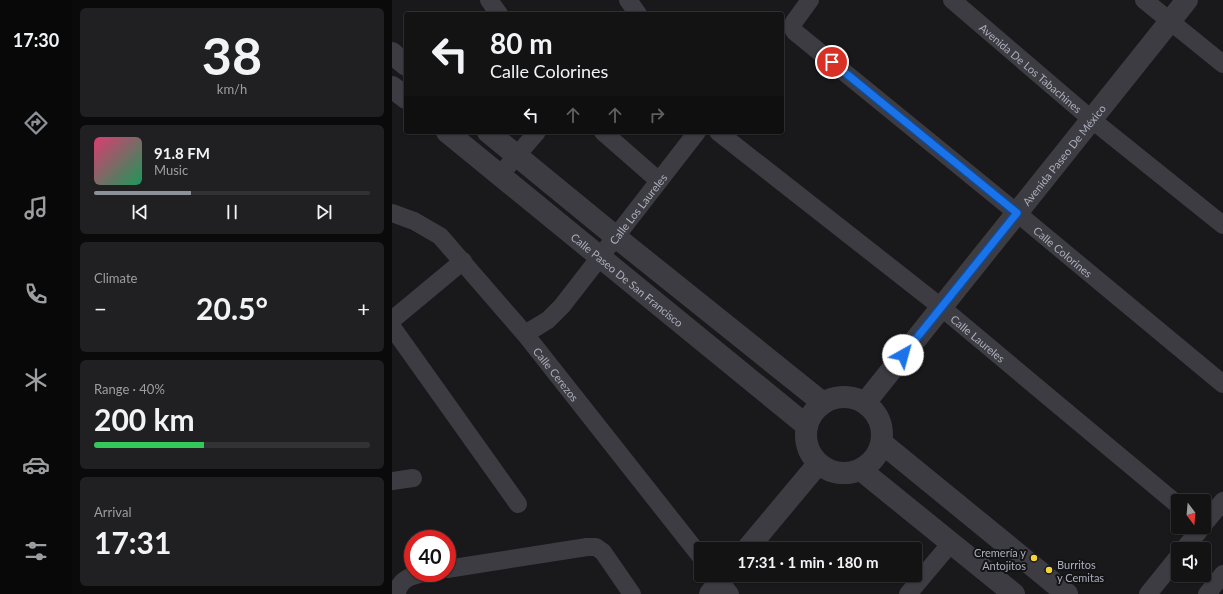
<!DOCTYPE html>
<meta charset="utf-8">
<style>
:root{--surface:#131314;--page:#202022;--text:#f1f3f6;--muted:#9d9ea0;--line:#323234;--accent:#8c9099}
body{margin:0;font-family:Lato,sans-serif;background:var(--page);color:var(--text);height:100vh;display:flex;flex-direction:column;font-size:15px;white-space:nowrap}
*{box-sizing:border-box;margin:0}
p{font-size:13px;color:var(--muted)}
.icon{flex:none;width:22px;height:22px;fill:none;stroke:currentColor;stroke-width:2;stroke-linecap:round;stroke-linejoin:round}
.map{position:relative;flex:1;overflow:hidden}
.sheet{display:flex;flex-direction:column;gap:8px;padding:8px;background:#0a0a0b;width:320px}
.sheet>*{flex:none}
.guide{position:absolute;left:12px;top:12px;width:380px;height:122px;border-radius:4px;box-shadow:0 1px 3px #0004,0 0 0 1px var(--line);background:#131314;color:var(--text);overflow:hidden}
.needle{width:26px;rotate:164deg}
.buttons{position:absolute;left:779px;top:494px;display:grid;gap:8px}
.buttons a{display:grid;place-items:center;width:40px;height:40px;border-radius:4px;background:var(--surface);box-shadow:0 1px 3px #0004,0 0 0 1px var(--line);font-size:20px}
.speed{position:absolute;left:12px;top:530px;display:flex;gap:8px;font-size:20px;font-weight:700;text-align:center}
.speed>*{display:grid;place-content:center;width:52px;height:52px;border-radius:50%;background:var(--surface);box-shadow:0 1px 3px #0004,0 0 0 1px var(--line);line-height:1}
.speed .limit{border:6px solid #d22;background:#fff;color:#111}
.pin{position:absolute;display:grid;place-items:center;width:34px;height:34px;color:#fff;margin:-17px;border:2px solid #fff;border-radius:50%;box-shadow:0 1px 4px #0007}
.me{position:absolute;width:44px;margin:-22px;rotate:38deg;stroke-linejoin:round;filter:drop-shadow(0 0 3px #0008)}
.turn{display:flex;align-items:center;gap:14px;height:84px;padding:0 20px;font-size:18px}
.turn .icon{width:52px;height:52px;stroke-width:2.5}
.turn b{display:block;font-size:28px;line-height:34px}
.lanes{display:flex;align-items:center;height:38px;padding:0 20px;background:#0003;justify-content:center;gap:20px;direction:ltr}
.lanes .off{opacity:.35}
.big{font-size:30px;font-weight:700;line-height:1.1}
.sheet .card{flex:1;display:flex;flex-direction:column;justify-content:center;gap:6px;min-width:0;padding:0 14px;border-radius:6px;background:var(--page)}
.sheet .dial{align-items:center;gap:0}
.dial b{font-size:52px;line-height:1}
.song{display:flex;align-items:center;gap:12px}
.cover{width:48px;height:48px;border-radius:6px;background:linear-gradient(135deg,hsl(340 70% 55%),hsl(150 70% 35%))}
.played{height:4px;border-radius:2px;background:linear-gradient(90deg,var(--accent) 35%,var(--line) 35%)}
.keys{display:flex;justify-content:space-around;direction:ltr}
.heat{display:flex;justify-content:space-between;align-items:center;font-size:22px;direction:ltr}
.charge{height:6px;border-radius:3px;background:linear-gradient(90deg,#34c759 40%,var(--line) 0)}
.trip{position:absolute;left:302px;top:542px;width:228px;height:40px;border-radius:4px;background:var(--surface);box-shadow:0 1px 3px #0004,0 0 0 1px var(--line);font-weight:700;line-height:40px;text-align:center}
main{display:flex;flex:1;min-height:0}
.dock{display:flex;flex-direction:column;width:72px;justify-content:space-around;align-items:center;background:#080808;color:var(--muted)}
.dock .icon{width:28px;height:28px}
.dock .active{color:var(--accent)}
.dock b{font-size:18px;color:var(--text)}
.map>svg:first-child{display:block}
.lines{fill:none;stroke-linecap:round;stroke-linejoin:round}
.minor{stroke:#3c3c42;stroke-width:18}
.tertiary{stroke:#3c3c42;stroke-width:22}
.route-casing{stroke:#114b97;stroke-width:10}
.route{stroke:#1a73e8;stroke-width:7}
.poi-dot{fill:#f4d438;stroke:#141416;stroke-width:1.5}
.labels{text-anchor:middle;dominant-baseline:central;stroke-width:4;stroke-linejoin:round;paint-order:stroke}
.street-label{font-size:11px;fill:#abaebb;stroke:#141416}
.poi-label{font-size:11px;fill:#abaebb;stroke:#141416;text-anchor:end}
</style>
<main>
<nav class="dock">
<b>17:30</b>
<svg class="icon active" aria-label="directions" viewBox="0 0 24 24"><path d="M12 3l9 9-9 9-9-9zM9 14v-3h6M13 9l2 2-2 2"/></svg>
<svg class="icon" aria-label="music" viewBox="0 0 24 24"><path d="M9 18V5l10-2v13"/><circle cx="6" cy="18" r="3"/><circle cx="16" cy="16" r="3"/></svg>
<svg class="icon" aria-label="phone" viewBox="0 0 24 24"><path d="M5 4h4l2 5-3 2q2 4 5 5l2-3 5 2v4C11 20 4 13 5 4z"/></svg>
<svg class="icon" aria-label="climate" viewBox="0 0 24 24"><path d="M12 3v18M4 7l16 10M4 17L20 7"/></svg>
<svg class="icon" aria-label="car" viewBox="0 0 24 24"><path d="M5 17H2v-5l4-1 3-4h7l3 4 3 1v5h-3M9 17h6M6 11h13"/><circle cx="7" cy="17" r="2"/><circle cx="17" cy="17" r="2"/></svg>
<svg class="icon" aria-label="filters" viewBox="0 0 24 24"><path d="M4 7h16M4 17h16"/><circle cx="9" cy="7" r="2"/><circle cx="15" cy="17" r="2"/></svg>
</nav>
<section class="sheet">
<div class="card dial"><b>38</b><p>km/h</p></div>
<div class="card">
<div class="song"><i class="cover"></i><div><b>91.8 FM</b><p>Music</p></div></div>
<div class="played"></div>
<div class="keys"><svg class="icon" aria-label="previous" viewBox="0 0 24 24"><path d="M18 5L8 12l10 7zM5 5v14"/></svg><svg class="icon" aria-label="pause" viewBox="0 0 24 24"><path d="M8 5v14M16 5v14"/></svg><svg class="icon" aria-label="next" viewBox="0 0 24 24"><path d="M6 5l10 7-10 7zM19 5v14"/></svg></div>
</div>
<div class="card"><p>Climate</p>
<div class="heat"><a>−</a><b class="big">20.5°</b><a>+</a></div>
</div>
<div class="card"><p>Range · 40%</p><b class="big">200 km</b><div class="charge"></div></div>
<div class="card"><p>Arrival</p><b class="big">17:31</b></div>
</section>
<div class="map">
<svg width="831" height="594" viewBox="0 0 831 594">
<rect width="100%" height="100%" fill="#19191b"/>
<g class="lines">
<g class="minor">
<polyline points="97,0 107,14"/>
<polyline points="236,0 246,14"/>
<path id="s1" d="M418,0L402,22L400,27L403,32L625,213L831,384"/>
<path id="s2" d="M560,0L699,119L831,225"/>
<polyline points="752,0 831,64"/>
<polyline points="211,132 267,181"/>
<path id="s3" d="M326,132L549,307L786,505"/>
<polyline points="108,175 145,132"/>
<path id="s4" d="M0,213L22,221L48,236L133,334L309,557"/>
<polyline points="0,320 71,261"/>
<polyline points="0,327 126,504"/>
<path id="s5" d="M133,334L156,320L170,306L305,132"/>
<polyline points="0,481 21,478"/>
<polyline points="812,524 831,501"/>
<polyline points="792,549 810,527"/>
<polyline points="55,569 195,547 204,547 211,552 240,594"/>
<polyline points="323,575 338,594"/>
<path d="M5,594C7,579 20,575 33,573"/>
<polyline points="516,594 559,543"/>
<polyline points="756,594 786,557"/>
<polyline points="815,594 831,574"/>
</g>
<g class="tertiary">
<polyline points="0,53 14,65"/>
<polyline points="0,87 14,98"/>
<path id="s6" d="M55,132L415,426"/>
<polyline points="96,132 224,237 431,403"/>
<circle cx="452" cy="435" r="38"/>
<path id="s7" d="M473,403L795,0"/>
<polyline points="490,443 675,594"/>
<polyline points="469,470 622,594"/>
<polyline points="355,549 426,464"/>
<polyline points="318,594 333,575"/>
</g>
</g>
<g class="lines">
<defs>
<polyline id="route" points="440,62 625,213 511,355"/>
</defs>
<use href="#route" class="route-casing"/>
<use href="#route" class="route"/>
</g>
<g class="poi-dot">
<circle cx="642" cy="558" r="4"/>
<circle cx="657" cy="570" r="4"/>
</g>
<g class="labels">
<g class="street-label">
<text stroke="none"><textPath href="#s2" startOffset="104">Avenida De Los Tabachines</textPath></text>
<text stroke="none"><textPath href="#s7" startOffset="318">Avenida Paseo De México</textPath></text>
<text stroke="none"><textPath href="#s5" startOffset="170">Calle Los Laureles</textPath></text>
<text stroke="none"><textPath href="#s1" startOffset="385">Calle Colorines</textPath></text>
<text stroke="none"><textPath href="#s6" startOffset="233">Calle Paseo De San Francisco</textPath></text>
<text stroke="none"><textPath href="#s3" startOffset="332">Calle Laureles</textPath></text>
<text stroke="none"><textPath href="#s4" startOffset="234">Calle Cerezos</textPath></text>
</g>
<g class="poi-label">
<text x="634" y="552">Cremería y<tspan x="634" dy="13">Antojitos</tspan></text>
<text x="665" y="564" text-anchor="start">Burritos<tspan x="665" dy="13">y Cemitas</tspan></text>
</g>
</g>
</svg>
<div class="buttons">
<a><svg class="needle" viewBox="-14 -14 28 28"><path d="M0-13l5 13h-10z" fill="#e53935"/><path d="M0 13l5-13h-10z" fill="#9d9ea0"/></svg></a>
<a><svg class="icon" aria-label="sound" viewBox="0 0 24 24"><path d="M4 9h4l5-4v14l-5-4H4zM17 9q2 3 0 6"/></svg></a>
</div>
<div class="speed"><div class="limit">40</div></div>
<div class="pin" style="left:440px;top:62px;background:#d93025"><svg class="icon" aria-label="arrive" viewBox="0 0 24 24"><path d="M6 21V4h12l-3 4 3 4H6"/></svg></div>
<svg class="me" style="left:511px;top:355px" viewBox="-20 -20 40 40"><circle r="19" fill="#fff"/><path d="M0-13L10 11 0 6-10 11z" fill="#1a73e8"/></svg>
<div class="trip">17:31 · 1 min · 180 m</div>
<div class="guide">
<div class="turn"><svg class="icon" aria-label="left" viewBox="0 0 24 24"><path d="M17 20v-9H6M10 6l-5 5 5 5"/></svg><div><b>80 m</b>Calle Colorines</div></div>
<div class="lanes"><svg class="icon" aria-label="left" viewBox="0 0 24 24"><path d="M17 20v-9H6M10 6l-5 5 5 5"/></svg><svg class="icon off" aria-label="ahead" viewBox="0 0 24 24"><path d="M12 20V5M6 11l6-6 6 6"/></svg><svg class="icon off" aria-label="ahead" viewBox="0 0 24 24"><path d="M12 20V5M6 11l6-6 6 6"/></svg><svg class="icon off" aria-label="right" viewBox="0 0 24 24"><path d="M7 20v-9h11M14 6l5 5-5 5"/></svg></div>
</div>
</div>
</main>
